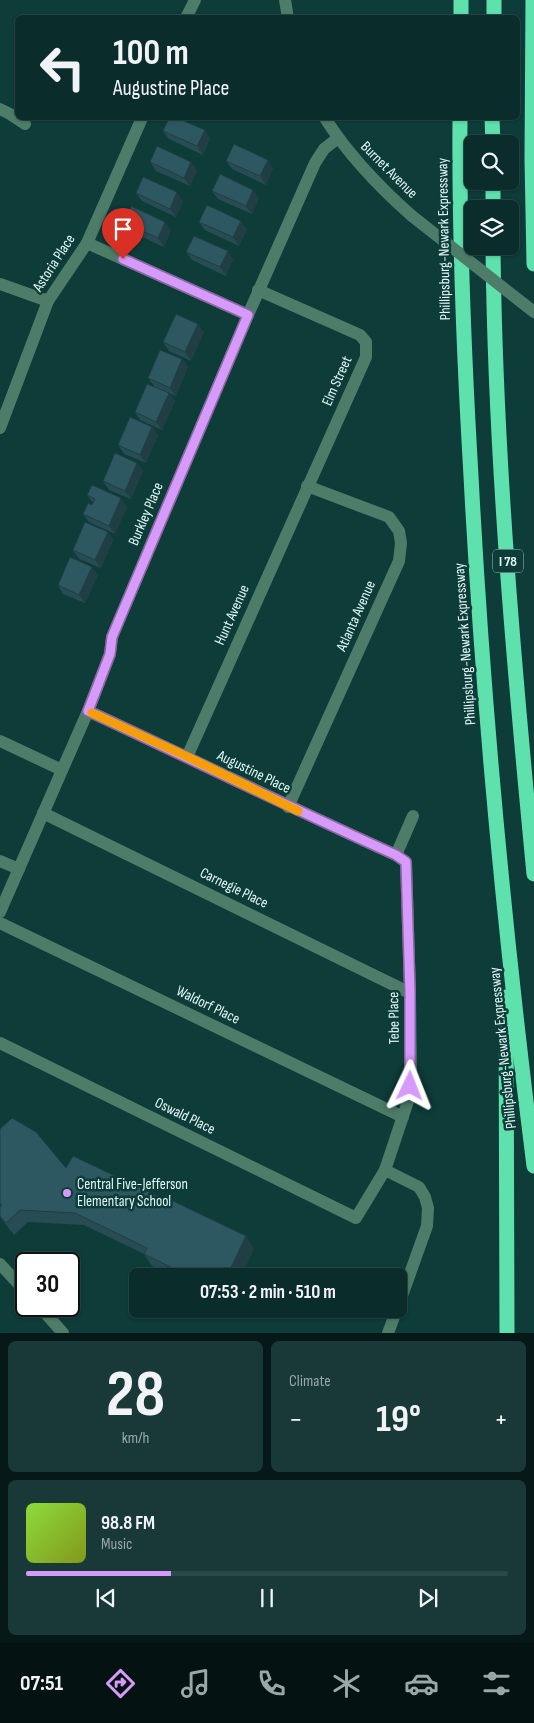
<!DOCTYPE html>
<meta charset="utf-8">
<style>
:root{--surface:#0a2d2b;--page:#183937;--text:#f1f3f6;--muted:#99a8a9;--line:#2a4947;--accent:#d69bfa}
body{margin:0;font-family:"Sofia Sans Condensed",sans-serif;background:var(--page);color:var(--text);height:100vh;display:flex;flex-direction:column;font-size:19px;white-space:nowrap}
*{box-sizing:border-box;margin:0}
p{font-size:16px;color:var(--muted)}
.icon{flex:none;width:28px;height:28px;fill:none;stroke:currentColor;stroke-width:2;stroke-linecap:round;stroke-linejoin:round}
.map{position:relative;height:1333px;overflow:hidden}
.details{display:flex;flex-direction:column;gap:8px;padding:8px;background:#061918;flex:1}
.details>*{flex:none}
.guide{position:absolute;left:15px;top:15px;width:505px;height:105px;border-radius:8px;box-shadow:0 1px 4px #0004,0 0 0 1px var(--line);background:#0a2d2b;color:var(--text);overflow:hidden}
.buttons{position:absolute;left:464px;top:135px;display:grid;gap:10px}
.buttons a{display:grid;place-items:center;width:55px;height:55px;border-radius:8px;background:var(--surface);box-shadow:0 1px 4px #0004,0 0 0 1px var(--line);font-size:25px}
.speed{position:absolute;left:15px;top:1252px;display:flex;gap:10px;font-size:25px;font-weight:700;text-align:center}
.speed>*{display:grid;place-content:center;width:65px;height:65px;border-radius:50%;background:var(--surface);box-shadow:0 1px 4px #0004,0 0 0 1px var(--line);line-height:1}
.speed .limit{border:2px solid #111;border-radius:8px;background:#fff;color:#111}
.pin{position:absolute;display:grid;place-items:center;width:42px;height:42px;color:#fff;margin:-51px -21px;border-radius:50% 50% 50% 0;rotate:-45deg;box-shadow:0 0 5px #0007}
.pin .icon{rotate:45deg}
.me{position:absolute;width:55px;margin:-28px;rotate:2deg;stroke-linejoin:round;filter:drop-shadow(0 0 4px #0008)}
.turn{display:flex;align-items:center;gap:18px;height:105px;padding:0 15px;font-size:22px}
.turn .icon{width:65px;height:65px;stroke-width:2.5}
.turn b{display:block;font-size:35px;line-height:42px}
.big{font-size:38px;font-weight:700;line-height:1.1}
.details .widget{flex:1;display:flex;flex-direction:column;justify-content:center;gap:8px;min-width:0;padding:0 18px;border-radius:8px;background:var(--page)}
.details .dial{align-items:center;gap:0}
.dial b{font-size:65px;line-height:1}
.song{display:flex;align-items:center;gap:15px}
.cover{width:60px;height:60px;border-radius:8px;background:linear-gradient(135deg,hsl(90 70% 55%),hsl(70 70% 35%))}
.played{height:5px;border-radius:2px;background:linear-gradient(90deg,var(--accent) 30%,var(--line) 30%)}
.keys{display:flex;justify-content:space-around;direction:ltr}
.heat{display:flex;justify-content:space-between;align-items:center;font-size:28px;direction:ltr}
.details .tiles{flex:1;display:grid;gap:8px;grid-template-columns:1fr 1fr}
.widget:last-child{grid-column:span 2}
.trip{position:absolute;left:129px;top:1268px;width:278px;height:50px;border-radius:8px;background:var(--surface);box-shadow:0 1px 4px #0004,0 0 0 1px var(--line);font-weight:700;line-height:50px;text-align:center}
.dock{display:flex;height:80px;justify-content:space-around;align-items:center;background:#041211;color:var(--muted)}
.dock .icon{width:35px;height:35px}
.dock .on{color:var(--accent)}
.dock b{font-size:22px;color:var(--text)}
.map>svg:first-child{display:block}
.lines{fill:none;stroke-linecap:round;stroke-linejoin:round}
.minor{stroke:#4d7d68;stroke-width:12}
.tertiary{stroke:#4d7d68;stroke-width:12}
.motorway{stroke:#5ee1ad;stroke-width:15}
.tertiary-bridge{stroke:#4d7d68;stroke-width:12}
.wall{fill:#284c53}
.shaded-wall{fill:#203e44}
.building{fill:#2e5861;stroke:#203e44}
.route-casing{stroke:#8b65a2;stroke-width:12}
.route{stroke:#d69bfa;stroke-width:9}
.slow{stroke:#f59e0b;stroke-width:9}
.poi-dot{fill:#d69bfa;stroke:#0d3c39;stroke-width:2}
.labels{text-anchor:middle;dominant-baseline:central;stroke-width:5;stroke-linejoin:round;paint-order:stroke}
.shield{fill:#0d3c39;stroke:#a1c0bd;stroke-width:1}
.shield-label{font-size:14px;font-weight:bold;fill:#e1f8f6}
.street-label{font-size:15px;fill:#e1f8f6;stroke:#0d3c39}
.poi-label{font-size:15px;fill:#e1f8f6;stroke:#0d3c39;text-anchor:start}
</style>
<div class="map">
<svg width="534" height="1333" viewBox="0 0 534 1333">
<rect width="100%" height="100%" fill="#0d3c39"/>
<g class="lines">
<g class="minor">
<polyline points="186,18 195,0"/>
<polyline points="0,109 10,114 25,124"/>
<polyline points="87,243 248,315"/>
<polyline points="0,284 48,301"/>
<polyline points="0,428 48,301 87,243 142,118"/>
<polyline points="0,741 62,770"/>
<polyline points="187,757 366,357 366,342 360,335 258,290"/>
<polyline points="288,807 399,561 401,543 399,531 389,517 307,486"/>
<polyline points="43,813 410,993"/>
<polyline points="396,855 413,816"/>
<polyline points="0,861 19,869"/>
<polyline points="0,912 88,711 110,654 112,637 248,315 315,163 324,149 338,138"/>
<polyline points="0,923 403,1117"/>
<path d="M0,1043L356,1218L385,1170L409,1098L411,1075L410,993L406,862L396,855C293,809 191,758 88,711"/>
<polyline points="385,1170 419,1187 425,1197 428,1208 427,1226 398,1307"/>
<polyline points="0,1264 26,1292"/>
<polyline points="39,1306 63,1333"/>
<polyline points="388,1333 397,1309"/>
</g>
<g class="tertiary">
<polyline points="285,0 288,18"/>
<path d="M325,118C349,156 378,186 412,216"/>
</g>
<g class="motorway">
<polyline points="533,0 532,159 534,264"/>
<polyline points="461,18 461,0"/>
<polyline points="494,18 494,0"/>
<path d="M460,118C459,237 464,357 471,476C483,707 505,937 534,1166"/>
<polyline points="492,118 493,144"/>
<polyline points="493,181 493,209"/>
<path d="M493,246C495,455 514,666 534,874"/>
<polyline points="506,997 507,1333"/>
</g>
<polyline class="tertiary-bridge" points="412,216 534,312"/>
</g>
<g class="wall">
<polygon points="163,131 210,138 203,155 169,139"/>
<polygon points="226,161 273,168 266,185 232,169"/>
<polygon points="150,162 191,162 197,170 190,186 156,171"/>
<polygon points="212,191 259,198 252,214 218,199"/>
<polygon points="136,193 183,201 176,217 142,201"/>
<polygon points="199,222 247,229 239,246 205,230"/>
<polygon points="124,223 171,230 164,247 129,231"/>
<polygon points="186,252 233,259 226,276 192,260"/>
<polygon points="204,332 191,361 169,351 163,342"/>
<polygon points="182,359 188,367 176,396 169,393 175,401 162,430 140,420 135,412 154,386 148,378"/>
<polygon points="152,427 158,435 146,463 124,454 118,445"/>
<polygon points="137,463 143,471 131,499 109,490 103,481"/>
<polygon points="87,495 127,507 115,534 89,522 83,514 92,505 93,503"/>
<polygon points="108,532 113,540 101,568 79,559 73,550"/>
<polygon points="98,575 85,603 63,594 58,585"/>
<polygon points="0,1129 66,1168 254,1248 241,1276 173,1276 152,1266 144,1254 84,1225 28,1222 14,1235 0,1217 0,1207 1,1206 0,1205"/>
</g>
<g class="shaded-wall">
<polygon points="205,130 210,138 203,155 197,146"/>
<polygon points="268,160 273,168 266,185 260,176"/>
<polygon points="191,162 197,170 190,186 184,178"/>
<polygon points="253,190 259,198 252,214 246,206"/>
<polygon points="177,192 183,201 176,217 170,209"/>
<polygon points="241,221 247,229 239,246 233,237"/>
<polygon points="165,222 171,230 164,247 158,238"/>
<polygon points="228,251 233,259 226,276 220,267"/>
<polygon points="198,324 204,332 191,361 185,352"/>
<polygon points="182,359 188,367 176,396 170,388"/>
<polygon points="169,393 175,401 162,430 156,422"/>
<polygon points="152,427 158,435 146,463 140,455"/>
<polygon points="137,463 143,471 131,499 125,491"/>
<polygon points="121,498 127,507 115,534 109,526"/>
<polygon points="108,532 113,540 101,568 95,560"/>
<polygon points="92,567 98,575 85,603 79,595"/>
<polygon points="246,1236 254,1248 241,1276 227,1276"/>
</g>
<g class="building">
<polygon points="169,118 177,118 205,130 197,146 163,131"/>
<polygon points="234,144 268,160 260,176 226,161"/>
<polygon points="157,146 191,162 184,178 150,162"/>
<polygon points="220,174 253,190 246,206 212,191"/>
<polygon points="143,177 177,192 170,209 136,193"/>
<polygon points="207,205 241,221 233,237 199,222"/>
<polygon points="131,206 165,222 158,238 124,223"/>
<polygon points="194,236 228,251 220,267 186,252"/>
<polygon points="176,314 198,324 185,352 163,342"/>
<polygon points="160,350 182,359 170,388 148,378"/>
<polygon points="147,384 169,393 156,422 135,412"/>
<polygon points="130,417 152,427 140,455 118,445"/>
<polygon points="115,453 137,463 125,491 103,481"/>
<polygon points="92,485 121,498 109,526 83,514 88,503 92,505 95,499 87,495"/>
<polygon points="85,522 108,532 95,560 73,550"/>
<polygon points="70,557 92,567 79,595 58,585"/>
<polygon points="12,1118 36,1132 66,1168 73,1156 170,1202 171,1200 246,1236 227,1276 189,1276 144,1254 147,1248 75,1213 20,1210 6,1223 0,1216 0,1207 2,1205 0,1203 0,1129"/>
</g>
<g class="lines">
<defs>
<path id="route" d="M123,259L248,315L112,637L110,654L88,711C191,759 293,809 396,855L406,862L410,992V1086"/>
</defs>
<use href="#route" class="route-casing"/>
<use href="#route" class="route"/>
<polyline class="slow" points="92,713 188,757 298,811"/>
</g>
<circle class="poi-dot" cx="67" cy="1193" r="5"/>
<g class="labels">
<rect class="shield" x="493" y="549.5" width="30" height="23" rx="4"/>
<g class="shield-label">
<text x="508" y="561">I 78</text>
</g>
<g class="street-label">
<text transform="translate(389 170) rotate(45)">Burnet Avenue</text>
<text transform="translate(444 239) rotate(-91)">Phillipsburg-Newark Expressway</text>
<text transform="translate(54 263) rotate(-57)">Astoria Place</text>
<text transform="translate(337 381) rotate(-66)">Elm Street</text>
<text transform="translate(146 514) rotate(-67)">Burkley Place</text>
<text transform="translate(232 615) rotate(-66)">Hunt Avenue</text>
<text transform="translate(356 616) rotate(-66)">Atlanta Avenue</text>
<text transform="translate(465 644) rotate(-94)">Phillipsburg-Newark Expressway</text>
<text transform="translate(254 772) rotate(26)">Augustine Place</text>
<text transform="translate(234 888) rotate(26)">Carnegie Place</text>
<text transform="translate(208 1005) rotate(26)">Waldorf Place</text>
<text transform="translate(394 1018) rotate(-91)">Tebe Place</text>
<text transform="translate(503 1048) rotate(-96)">Phillipsburg-Newark Expressway</text>
<text transform="translate(185 1116) rotate(26)">Oswald Place</text>
</g>
<g class="poi-label">
<text x="77" y="1184">Central Five-Jefferson<tspan x="77" dy="17">Elementary School</tspan></text>
</g>
</g>
</svg>
<div class="buttons">
<a><svg class="icon" aria-label="search" viewBox="0 0 24 24"><circle cx="10" cy="10" r="6"/><path d="M15 15l6 6"/></svg></a>
<a><svg class="icon" aria-label="layers" viewBox="0 0 24 24"><path d="M12 4l9 5-9 5-9-5zM3 14l9 5 9-5"/></svg></a>
</div>
<div class="speed"><div class="limit">30</div></div>
<div class="pin" style="left:123px;top:259px;background:#d93025"><svg class="icon" aria-label="arrive" viewBox="0 0 24 24"><path d="M6 21V4h12l-3 4 3 4H6"/></svg></div>
<svg class="me" style="left:410px;top:1086px" viewBox="-20 -20 40 40"><path d="M0-17L14 15 0 8-14 15z" fill="#d69bfa" stroke="#fff" stroke-width="4"/></svg>
<div class="trip">07:53 · 2 min · 510 m</div>
<div class="guide">
<div class="turn"><svg class="icon" aria-label="left" viewBox="0 0 24 24"><path d="M17 20v-9H6M10 6l-5 5 5 5"/></svg><div><b>100 m</b>Augustine Place</div></div>
</div>
</div>
<section class="details">
<div class="tiles">
<div class="widget dial"><b>28</b><p>km/h</p></div>
<div class="widget"><p>Climate</p>
<div class="heat"><a>−</a><b class="big">19°</b><a>+</a></div>
</div>
<div class="widget">
<div class="song"><i class="cover"></i><div><b>98.8 FM</b><p>Music</p></div></div>
<div class="played"></div>
<div class="keys"><svg class="icon" aria-label="previous" viewBox="0 0 24 24"><path d="M18 5L8 12l10 7zM5 5v14"/></svg><svg class="icon" aria-label="pause" viewBox="0 0 24 24"><path d="M8 5v14M16 5v14"/></svg><svg class="icon" aria-label="next" viewBox="0 0 24 24"><path d="M6 5l10 7-10 7zM19 5v14"/></svg></div>
</div>
</div>
</section>
<nav class="dock">
<b>07:51</b>
<svg class="icon on" aria-label="directions" viewBox="0 0 24 24"><path d="M12 3l9 9-9 9-9-9zM9 14v-3h6M13 9l2 2-2 2"/></svg>
<svg class="icon" aria-label="music" viewBox="0 0 24 24"><path d="M9 18V5l10-2v13"/><circle cx="6" cy="18" r="3"/><circle cx="16" cy="16" r="3"/></svg>
<svg class="icon" aria-label="phone" viewBox="0 0 24 24"><path d="M5 4h4l2 5-3 2q2 4 5 5l2-3 5 2v4C11 20 4 13 5 4z"/></svg>
<svg class="icon" aria-label="climate" viewBox="0 0 24 24"><path d="M12 3v18M4 7l16 10M4 17L20 7"/></svg>
<svg class="icon" aria-label="car" viewBox="0 0 24 24"><path d="M5 17H2v-5l4-1 3-4h7l3 4 3 1v5h-3M9 17h6M6 11h13"/><circle cx="7" cy="17" r="2"/><circle cx="17" cy="17" r="2"/></svg>
<svg class="icon" aria-label="filters" viewBox="0 0 24 24"><path d="M4 7h16M4 17h16"/><circle cx="9" cy="7" r="2"/><circle cx="15" cy="17" r="2"/></svg>
</nav>
